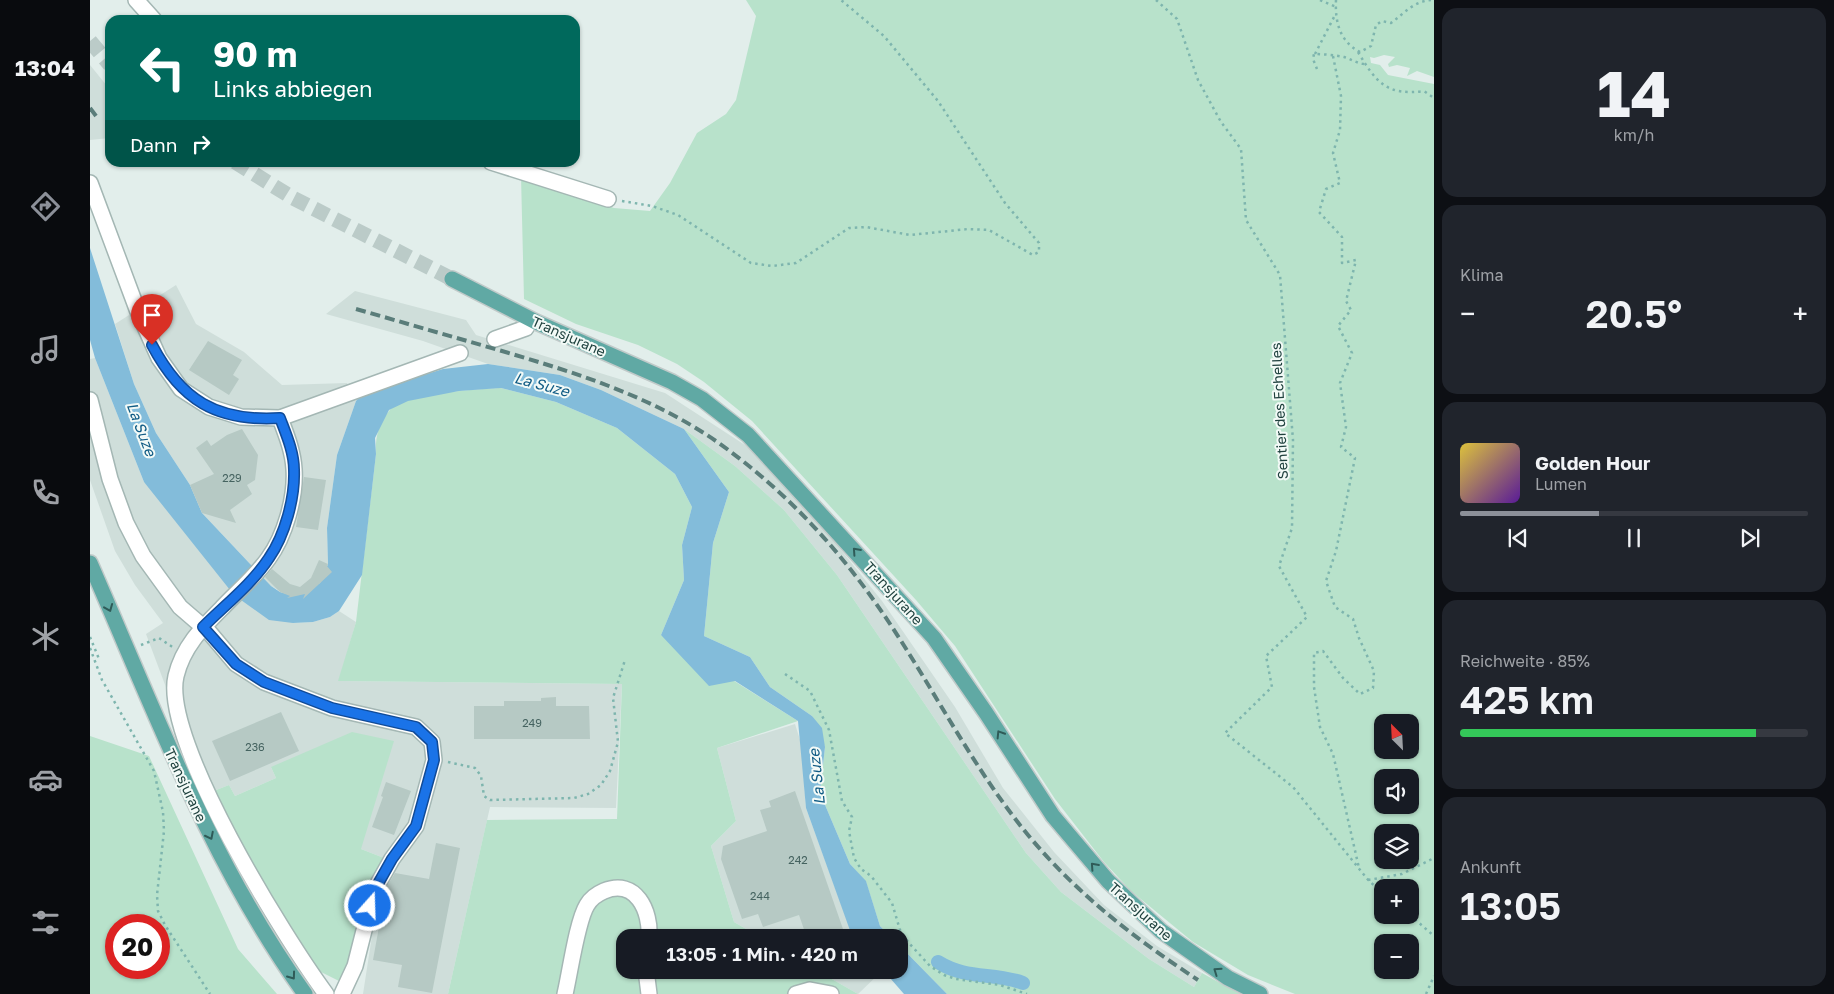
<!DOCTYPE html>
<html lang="de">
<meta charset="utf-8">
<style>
:root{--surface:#171b24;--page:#20242c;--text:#f1f3f6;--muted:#9ea1a6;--line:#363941;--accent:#8c9099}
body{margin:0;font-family:"Golos Text",sans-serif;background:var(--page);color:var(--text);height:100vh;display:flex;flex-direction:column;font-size:19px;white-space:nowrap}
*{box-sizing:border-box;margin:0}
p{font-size:16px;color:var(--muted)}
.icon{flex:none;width:28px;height:28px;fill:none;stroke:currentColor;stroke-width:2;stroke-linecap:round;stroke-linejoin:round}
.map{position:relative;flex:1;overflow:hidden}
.details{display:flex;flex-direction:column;gap:8px;padding:8px;background:#0d0f14;width:400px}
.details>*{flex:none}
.hud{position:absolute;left:15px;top:15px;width:475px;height:152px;border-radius:15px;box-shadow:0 1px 4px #0004;background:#00695c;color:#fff;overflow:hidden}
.needle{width:32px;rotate:336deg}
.controls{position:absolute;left:1284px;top:714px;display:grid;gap:10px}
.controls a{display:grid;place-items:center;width:45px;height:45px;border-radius:10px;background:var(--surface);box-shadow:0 1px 4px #0004;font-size:25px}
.speed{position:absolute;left:15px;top:914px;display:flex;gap:10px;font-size:25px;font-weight:700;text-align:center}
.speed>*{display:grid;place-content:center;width:65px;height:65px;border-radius:50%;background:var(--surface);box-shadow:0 1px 4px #0004;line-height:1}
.speed .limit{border:8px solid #d22;background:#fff;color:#111}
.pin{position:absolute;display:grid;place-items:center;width:42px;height:42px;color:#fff;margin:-51px -21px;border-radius:50% 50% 50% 0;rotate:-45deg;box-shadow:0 0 5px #0007}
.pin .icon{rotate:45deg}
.me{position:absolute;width:55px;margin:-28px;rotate:20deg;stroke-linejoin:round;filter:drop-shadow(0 0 4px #0008)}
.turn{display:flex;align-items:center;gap:18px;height:105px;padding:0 25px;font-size:22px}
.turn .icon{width:65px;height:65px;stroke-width:2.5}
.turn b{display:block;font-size:35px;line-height:42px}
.then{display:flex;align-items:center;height:48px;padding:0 25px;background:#0003;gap:10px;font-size:19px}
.big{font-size:38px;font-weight:600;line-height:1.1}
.details .card{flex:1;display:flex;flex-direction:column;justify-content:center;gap:8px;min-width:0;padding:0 18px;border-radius:15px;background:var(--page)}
.details .dial{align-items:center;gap:0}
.dial b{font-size:65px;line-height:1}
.song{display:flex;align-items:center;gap:15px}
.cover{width:60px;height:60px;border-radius:8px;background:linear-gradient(135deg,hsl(50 70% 55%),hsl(270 70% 35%))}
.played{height:5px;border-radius:2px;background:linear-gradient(90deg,var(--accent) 40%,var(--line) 40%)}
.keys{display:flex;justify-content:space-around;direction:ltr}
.heat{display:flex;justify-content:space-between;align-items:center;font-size:28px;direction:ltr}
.charge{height:8px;border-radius:4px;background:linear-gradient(90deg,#34c759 85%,var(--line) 0)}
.trip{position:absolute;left:526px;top:929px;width:292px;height:50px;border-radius:15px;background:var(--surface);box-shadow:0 1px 4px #0004;font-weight:600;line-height:50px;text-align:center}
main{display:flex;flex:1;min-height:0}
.tabs{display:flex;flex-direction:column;width:90px;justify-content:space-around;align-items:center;background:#090b0e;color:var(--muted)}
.tabs .icon{width:35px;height:35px}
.tabs .on{color:var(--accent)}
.tabs b{font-size:22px;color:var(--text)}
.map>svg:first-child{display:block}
.built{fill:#cfdeda}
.green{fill:#b8e2cb;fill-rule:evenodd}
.water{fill:#83bcda}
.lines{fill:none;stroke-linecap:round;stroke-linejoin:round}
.canal{stroke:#83bcda;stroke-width:14}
.building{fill:#b6c9c4}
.major-tunnel{stroke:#bbcbc8;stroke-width:15;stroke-dasharray:15 8;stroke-linecap:butt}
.minor-casing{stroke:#a4b7b4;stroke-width:18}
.major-casing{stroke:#c0cac9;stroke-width:18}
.path{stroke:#7eb5ae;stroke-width:2.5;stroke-dasharray:2.5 4;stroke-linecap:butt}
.minor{stroke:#fff;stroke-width:15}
.major{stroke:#60a9a4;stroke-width:15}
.rail{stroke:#5a7d7a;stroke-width:4;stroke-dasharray:10 5;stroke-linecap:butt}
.oneway{stroke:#2f5b58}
.route-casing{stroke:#114b97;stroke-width:12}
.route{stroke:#1a73e8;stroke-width:9}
.labels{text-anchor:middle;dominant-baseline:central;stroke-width:4;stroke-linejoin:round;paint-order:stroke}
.number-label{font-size:11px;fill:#456360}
.street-label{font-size:14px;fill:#1f413e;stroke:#f3faf7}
.water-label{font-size:15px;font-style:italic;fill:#115c85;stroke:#f3faf7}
</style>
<main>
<nav class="tabs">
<b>13:04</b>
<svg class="icon on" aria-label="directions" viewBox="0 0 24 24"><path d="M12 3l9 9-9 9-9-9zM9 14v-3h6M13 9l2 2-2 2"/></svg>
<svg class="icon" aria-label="music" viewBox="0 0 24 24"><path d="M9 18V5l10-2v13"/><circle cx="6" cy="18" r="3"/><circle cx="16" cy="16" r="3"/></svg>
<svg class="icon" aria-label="phone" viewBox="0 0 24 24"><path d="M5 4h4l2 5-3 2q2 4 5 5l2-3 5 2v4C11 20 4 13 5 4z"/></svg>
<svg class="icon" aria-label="climate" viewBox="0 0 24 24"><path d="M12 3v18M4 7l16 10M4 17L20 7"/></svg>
<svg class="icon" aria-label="car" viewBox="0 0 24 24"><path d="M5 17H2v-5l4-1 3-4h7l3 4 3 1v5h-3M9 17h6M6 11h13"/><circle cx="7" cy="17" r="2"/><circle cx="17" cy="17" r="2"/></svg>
<svg class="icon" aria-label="filters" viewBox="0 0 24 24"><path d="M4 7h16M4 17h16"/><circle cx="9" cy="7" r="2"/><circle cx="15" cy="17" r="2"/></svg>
</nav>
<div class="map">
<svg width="1344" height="994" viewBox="0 0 1344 994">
<rect width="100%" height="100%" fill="#e2eeeb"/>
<g class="built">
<polygon points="0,65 17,86 20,98 20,138 0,140"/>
<polygon points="86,285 106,324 154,352 192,385 257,383 266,401 247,455 237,528 238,564 230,583 204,596 197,595 181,586 112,513 100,485 66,433 44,384 25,324"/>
<polygon points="265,291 376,320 386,335 575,393 655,445 735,530 792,601 865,707 913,788 964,852 1014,905 1067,946 1112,973 1104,987 1059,959 971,892 936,853 747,575 694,510 645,466 594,429 511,390 470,375 398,364 333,341 236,314"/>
<polygon points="5,358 54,482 203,623 223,622 240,617 249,611 266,622 249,681 532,684 526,808 400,807 358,994 273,994 294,858 271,849 181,767 186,778 145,796 139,785 116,794 56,634 73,623 45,585 25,551 0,480 0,359"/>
<polygon points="705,724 711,743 716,808 763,937 670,937 644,922 621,846 646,821 627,748"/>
<polygon points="726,970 793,970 768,994"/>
</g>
<g class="green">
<path d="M656,0H1344V77L1327,71L1317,76L1320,68L1307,65L1299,67L1298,64L1305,57L1294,55L1284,58L1280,57L1281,63L1290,65L1298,75L1344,84V994H1205L1158,975L1103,942L1041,891L1014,862L965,799L865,646L826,600L662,421L614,382L587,364L548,345L486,324L434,299L431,176L524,208L560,211L580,183L607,133L636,114L646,100L666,16ZM1292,722H1320V750H1292ZM1292,778H1320V805H1292ZM1292,832H1320V860H1292ZM1292,888H1320V915H1292ZM1292,942H1320V970H1292Z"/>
<path d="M411,388L466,402L527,428L585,474L602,507L592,545L594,580L571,635L708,721L627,748L646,821L621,846L644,922L670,937L535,938V970H726L768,994H358L397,820L527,819L532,684L248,681L266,622L286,454C285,439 288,424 299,411C314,393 387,389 411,388Z"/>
<polygon points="594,429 645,466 694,510 747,575 936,853 971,892 1059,959 1104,987 1112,973 1150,994 857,994 810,946 810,938 801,937 790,926 776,882 760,864 730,793 735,747 722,716 680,687 660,657 614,636 623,543 639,492"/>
<polygon points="262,732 304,741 271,849 294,858 257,985 211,962 116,794 139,785 145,796 186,778 181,767"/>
<path d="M0,736L59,756L148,949L187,994H0ZM26,925H69V968H26Z"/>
</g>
<g class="water">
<polygon points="0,248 44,384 66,433 100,485 112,513 181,586 190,592 204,596 230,583 238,564 237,528 247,455 266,401 272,394 353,369 398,364 470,375 511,390 594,429 639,492 623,543 614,636 660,657 680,687 722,716 732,728 735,747 730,793 760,864 776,881 790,926 801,937 762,936 716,808 708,721 645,681 619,686 571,635 594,580 592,545 602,507 585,474 527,428 466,402 411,388 369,391 318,401 299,410 285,438 286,454 272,575 249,611 240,617 223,622 203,623 179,620 144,595 54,482 5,358 0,340"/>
<polygon points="810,946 857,994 814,994 793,970 810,970"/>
</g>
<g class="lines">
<path class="canal" d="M848,962C877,980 903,972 933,983"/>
</g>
<g class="building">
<polygon points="118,341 152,360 143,375 149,379 139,395 99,370"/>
<polygon points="152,429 168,455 165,480 157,485 162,494 140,510 146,523 112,513 100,485 124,474 106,448 117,440 121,446 137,435"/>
<polygon points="214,477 236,480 228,530 206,527"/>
<polygon points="229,560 238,564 237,566 242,572 213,599 215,594 197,598 200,596 190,592 175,577 182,569 200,584 210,587 221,578"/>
<polygon points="466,697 466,706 499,706 500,739 384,739 384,706 414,706 414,701 451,701 451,698"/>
<polygon points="191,712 209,751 140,781 122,741"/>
<polygon points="296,782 321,791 304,835 282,827 293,797 291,796"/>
<polygon points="705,791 753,929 729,938 717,938 709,915 673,927 668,914 652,919 631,859 633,846 677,831 670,810 681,807 679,801"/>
<polygon points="346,843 370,848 342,993 308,987 312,965 283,960 296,888 305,873 339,879"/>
</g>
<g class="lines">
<g class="major-tunnel">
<polyline points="0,41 20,65"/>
<polyline points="145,162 203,198 362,279"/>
</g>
<defs>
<g id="minor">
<polyline points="46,0 64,20"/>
<polyline points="401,162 518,199"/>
<polyline points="0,183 47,309 69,358 91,389 119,407 151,417 190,418 370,353"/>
<polyline points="405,339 436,328"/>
<polyline points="0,400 20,479 36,523 53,556 90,607 119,632 146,664 174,682 242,708 326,727 342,742 344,760 326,826 302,859 284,891 265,966 252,994"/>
<path d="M190,418C196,434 203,451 204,469C206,497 195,536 178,559C165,577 147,592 132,608C111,629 93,647 86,676C71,740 196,940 236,994"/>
<polyline points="556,970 559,994"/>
<path d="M475,994C480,973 487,921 497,905C501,898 507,894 514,891C546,878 561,911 559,938"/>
<polyline points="706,994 720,990 741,994"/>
</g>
<g id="major">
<polyline points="362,279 446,322 582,382 612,399 658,435 844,638 896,713 963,816 1018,881 1071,931 1138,978 1170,994"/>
<path d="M0,563C65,711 120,862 215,994"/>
</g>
</defs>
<use href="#minor" class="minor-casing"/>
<use href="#major" class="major-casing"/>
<g class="path">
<polyline points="1066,0 1087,19 1108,80 1131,122 1151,149 1156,220 1190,275 1203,440 1202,528 1189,566 1217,617 1176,656 1182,687 1135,733 1203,787 1279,881 1292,892"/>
<polyline points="1230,0 1246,7"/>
<path d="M1246,0C1245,21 1249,41 1270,52L1281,46L1286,25L1292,21L1301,23C1315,13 1324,0 1344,0"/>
<path d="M1268,52C1286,82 1296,96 1334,91L1344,98"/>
<polyline points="1225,54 1244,17"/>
<polyline points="1243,56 1251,96 1250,130 1243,153 1250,183 1236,189 1229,212 1252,237 1252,263 1266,260 1256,301 1261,310 1248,326 1262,353 1250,383 1256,427 1251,447 1265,458 1246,551 1236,581 1245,607 1263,619 1269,638 1284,671 1283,688 1270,694 1253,678 1233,651 1224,653 1224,687 1230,727 1243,754 1269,868"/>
<path d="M1227,69L1223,59L1224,54C1232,54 1245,55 1254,57C1261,59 1266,63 1274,64"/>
<polyline points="532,201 562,206 588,215 661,263 682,266 706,263 759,228 776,227 820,235 878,229 899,230 943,255 949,252 949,243 915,203 848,101 794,36 751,0"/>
<polyline points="0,637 9,659"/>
<polyline points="51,645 69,638 84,648"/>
<polyline points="0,648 12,680 64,771 73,812 74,831 67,895 68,911 75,925 120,994"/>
<polyline points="695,674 720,691 739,730 752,801 762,817 759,831 764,858 771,869 781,876 802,903 810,930 818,942 840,966 854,975 866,979 910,985 937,994"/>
<polyline points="358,762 385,768 391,776 394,796 400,800 484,798 498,794 511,785 520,771 528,742 523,698 535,660"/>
<polyline points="1278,880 1312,874 1344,858"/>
<polyline points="1320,915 1344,936"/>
<polyline points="1336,994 1344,976"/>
</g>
<use href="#minor" class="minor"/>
<use href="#major" class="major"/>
<g class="rail">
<polyline points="0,108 6,116"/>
<path d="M266,309C315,323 363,337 412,351C493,375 573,400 641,452C702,498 751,552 794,615C843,687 882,767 938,835C987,894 1044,938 1108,980"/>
</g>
</g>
<defs><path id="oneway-chevron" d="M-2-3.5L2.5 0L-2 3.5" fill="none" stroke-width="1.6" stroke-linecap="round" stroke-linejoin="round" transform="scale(1.25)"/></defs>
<g class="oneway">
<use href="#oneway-chevron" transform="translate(766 551) rotate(-132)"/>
<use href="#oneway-chevron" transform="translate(19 608) rotate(68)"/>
<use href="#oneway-chevron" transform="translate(910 734) rotate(-122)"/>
<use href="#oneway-chevron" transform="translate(120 836) rotate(63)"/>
<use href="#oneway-chevron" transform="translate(1004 866) rotate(-132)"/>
<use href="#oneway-chevron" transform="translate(1127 971) rotate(-145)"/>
<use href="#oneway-chevron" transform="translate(202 976) rotate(54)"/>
</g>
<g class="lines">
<defs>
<path id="route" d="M62,345C91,400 126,422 190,418C196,434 204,452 204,470C205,498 195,535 179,558C162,584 135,605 113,627L146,664L174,682L242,708L326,727L342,742L344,760L326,826L302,859L284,891L280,906"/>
</defs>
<use href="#route" class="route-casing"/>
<use href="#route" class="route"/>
</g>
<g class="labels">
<g class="number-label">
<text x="142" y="477">229</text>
<text x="442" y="722">249</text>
<text x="165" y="746">236</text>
<text x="708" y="859">242</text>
<text x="670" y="895">244</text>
</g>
<g class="street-label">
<text transform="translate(479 336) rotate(24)">Transjurane</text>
<text transform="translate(1189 411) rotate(-93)">Sentier des Echelles</text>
<text transform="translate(804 593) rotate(48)">Transjurane</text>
<text transform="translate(96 785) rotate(65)">Transjurane</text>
<text transform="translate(1051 911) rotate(42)">Transjurane</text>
</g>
<g class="water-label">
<text transform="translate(452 384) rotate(15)">La Suze</text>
<text transform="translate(52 429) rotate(69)">La Suze</text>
<text transform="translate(726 777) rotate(-96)">La Suze</text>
</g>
</g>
</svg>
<div class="controls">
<a><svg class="needle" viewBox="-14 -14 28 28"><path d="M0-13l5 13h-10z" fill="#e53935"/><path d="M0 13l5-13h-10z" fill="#9ea1a6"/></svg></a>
<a><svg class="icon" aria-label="sound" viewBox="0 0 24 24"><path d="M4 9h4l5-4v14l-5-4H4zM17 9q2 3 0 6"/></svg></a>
<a><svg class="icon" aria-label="layers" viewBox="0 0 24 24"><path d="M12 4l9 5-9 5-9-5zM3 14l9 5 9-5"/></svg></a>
<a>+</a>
<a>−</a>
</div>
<div class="speed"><div class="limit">20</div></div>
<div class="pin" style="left:62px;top:345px;background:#d93025"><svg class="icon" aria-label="arrive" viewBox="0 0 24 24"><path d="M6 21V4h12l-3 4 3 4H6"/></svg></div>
<svg class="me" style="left:280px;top:906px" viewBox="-20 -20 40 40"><circle r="17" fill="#1a73e8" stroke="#fff" stroke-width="3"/><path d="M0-11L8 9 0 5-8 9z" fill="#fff"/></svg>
<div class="trip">13:05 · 1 Min. · 420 m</div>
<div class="hud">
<div class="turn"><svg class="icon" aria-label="left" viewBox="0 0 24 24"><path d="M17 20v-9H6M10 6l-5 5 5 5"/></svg><div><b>90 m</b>Links abbiegen</div></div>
<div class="then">Dann<svg class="icon" aria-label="right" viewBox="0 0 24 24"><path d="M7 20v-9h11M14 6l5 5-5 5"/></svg></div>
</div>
</div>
<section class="details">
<div class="card dial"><b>14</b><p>km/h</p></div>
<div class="card"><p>Klima</p>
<div class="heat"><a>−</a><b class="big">20.5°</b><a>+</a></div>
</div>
<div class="card">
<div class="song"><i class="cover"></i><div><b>Golden Hour</b><p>Lumen</p></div></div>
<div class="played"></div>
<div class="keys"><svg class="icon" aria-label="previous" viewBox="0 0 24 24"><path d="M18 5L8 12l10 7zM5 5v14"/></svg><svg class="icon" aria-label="pause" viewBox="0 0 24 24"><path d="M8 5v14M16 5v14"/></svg><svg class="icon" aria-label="next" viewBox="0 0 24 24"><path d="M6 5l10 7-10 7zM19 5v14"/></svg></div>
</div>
<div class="card"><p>Reichweite · 85%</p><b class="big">425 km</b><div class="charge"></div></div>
<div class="card"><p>Ankunft</p><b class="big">13:05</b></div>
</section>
</main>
